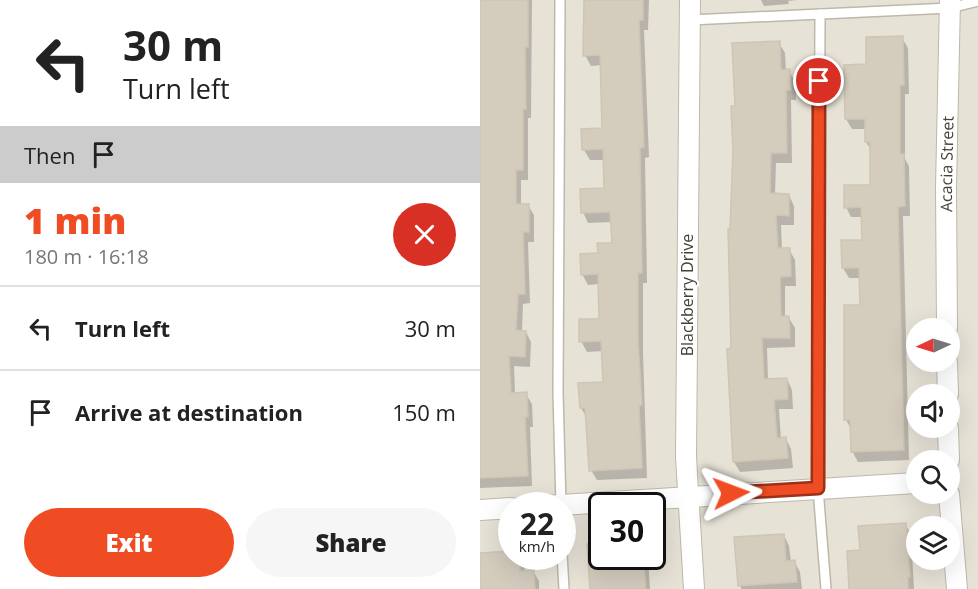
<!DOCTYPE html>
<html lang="en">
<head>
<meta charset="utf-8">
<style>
	:root { --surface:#fff; --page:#f6f6f6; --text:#222; --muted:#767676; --line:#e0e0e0; --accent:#ef4c23 }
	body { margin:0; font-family:"Open Sans",sans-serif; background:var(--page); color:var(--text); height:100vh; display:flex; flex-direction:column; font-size:22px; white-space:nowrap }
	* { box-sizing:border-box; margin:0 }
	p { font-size:20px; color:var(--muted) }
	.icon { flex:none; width:33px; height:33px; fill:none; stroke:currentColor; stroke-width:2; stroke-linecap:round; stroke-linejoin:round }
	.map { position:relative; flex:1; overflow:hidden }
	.sheet { display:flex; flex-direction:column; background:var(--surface); width:480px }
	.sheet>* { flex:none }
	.guide { background:#fff; color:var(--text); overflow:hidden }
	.needle { width:39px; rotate:266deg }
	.buttons { position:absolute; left:426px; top:318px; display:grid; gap:12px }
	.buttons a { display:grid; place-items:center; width:54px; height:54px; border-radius:50%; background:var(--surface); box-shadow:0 6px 24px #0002; font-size:30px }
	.speed { position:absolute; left:18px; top:492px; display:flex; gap:12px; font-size:30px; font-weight:700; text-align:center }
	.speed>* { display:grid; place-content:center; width:78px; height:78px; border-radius:50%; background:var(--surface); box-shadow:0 6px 24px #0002; line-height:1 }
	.speed small { font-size:15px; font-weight:400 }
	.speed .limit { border:3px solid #111; border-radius:9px; background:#fff; color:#111 }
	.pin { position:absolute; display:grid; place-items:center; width:51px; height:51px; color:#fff; margin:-26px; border:3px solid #fff; border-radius:50%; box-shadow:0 2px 6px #0007 }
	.me { position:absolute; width:66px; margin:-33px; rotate:87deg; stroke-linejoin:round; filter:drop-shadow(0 0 4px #0008) }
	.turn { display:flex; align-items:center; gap:21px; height:126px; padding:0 24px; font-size:27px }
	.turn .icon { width:78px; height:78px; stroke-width:2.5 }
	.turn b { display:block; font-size:42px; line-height:51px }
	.then { display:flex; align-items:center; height:57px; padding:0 24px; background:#0003; gap:12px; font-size:22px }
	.round { display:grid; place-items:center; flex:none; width:63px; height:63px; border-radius:32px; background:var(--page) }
	.head { display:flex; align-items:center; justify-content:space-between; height:102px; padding:0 24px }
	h1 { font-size:36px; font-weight:800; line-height:45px; color:var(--accent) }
	.cta { display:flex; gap:12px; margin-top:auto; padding:12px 24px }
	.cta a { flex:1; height:69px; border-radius:36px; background:var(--accent); color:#fff; font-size:24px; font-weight:800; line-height:69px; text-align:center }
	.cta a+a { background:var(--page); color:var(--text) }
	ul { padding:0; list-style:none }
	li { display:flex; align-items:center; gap:18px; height:84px; padding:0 24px; border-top:2px solid var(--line) }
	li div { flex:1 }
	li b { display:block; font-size:22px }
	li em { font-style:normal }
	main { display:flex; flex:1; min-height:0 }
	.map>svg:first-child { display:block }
	.residential { fill:#e7e2d6; fill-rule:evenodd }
	.shadow { fill:#0003 }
	.building { fill:#d4cdbe; stroke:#cfc5b2; stroke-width:1.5 }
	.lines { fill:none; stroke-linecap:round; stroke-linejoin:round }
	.service-casing { stroke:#beb8ab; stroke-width:12 }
	.minor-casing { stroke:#beb8ab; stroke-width:22 }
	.service { stroke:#fff; stroke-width:9 }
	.minor { stroke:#fff; stroke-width:20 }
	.route-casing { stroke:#9b3117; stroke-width:15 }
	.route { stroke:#ef4c23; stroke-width:10 }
	.labels { text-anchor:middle; stroke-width:4.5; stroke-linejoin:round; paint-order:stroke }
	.street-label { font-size:16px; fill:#464137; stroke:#fff }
</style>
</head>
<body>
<main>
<section class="sheet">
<div class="guide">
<div class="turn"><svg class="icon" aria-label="left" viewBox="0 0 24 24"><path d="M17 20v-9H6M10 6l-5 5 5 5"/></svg><div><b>30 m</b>Turn left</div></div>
<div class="then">Then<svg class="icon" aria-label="arrive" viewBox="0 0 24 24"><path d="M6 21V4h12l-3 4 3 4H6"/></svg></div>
</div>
<div class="head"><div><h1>1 min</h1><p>180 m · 16:18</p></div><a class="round" style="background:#d93025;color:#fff"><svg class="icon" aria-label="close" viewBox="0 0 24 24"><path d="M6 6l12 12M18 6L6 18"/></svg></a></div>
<ul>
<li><svg class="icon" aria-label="left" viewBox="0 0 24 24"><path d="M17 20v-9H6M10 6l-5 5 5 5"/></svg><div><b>Turn left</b></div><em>30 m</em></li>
<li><svg class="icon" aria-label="arrive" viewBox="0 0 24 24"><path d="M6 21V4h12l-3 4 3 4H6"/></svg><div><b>Arrive at destination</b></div><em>150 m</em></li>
</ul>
<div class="cta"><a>Exit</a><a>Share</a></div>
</section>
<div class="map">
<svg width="498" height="589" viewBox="0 0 498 589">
	<rect width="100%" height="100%" fill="#f3f0e8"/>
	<path class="residential" d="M0,0H498V589H0ZM436,328H470V362H436ZM436,394H470V428H436ZM436,460H470V494H436ZM32,506H82V556H32ZM122,506H172V556H122ZM436,526H470V560H436Z"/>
	<g class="shadow">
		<path d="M0,0H52L51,118H48V180H41V205H48L54,215V242H48L50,303L43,304L42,332H46L51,342L50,367L34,366L35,394H46L52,404L53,427H50L52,486L0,488Z"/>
		<path d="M105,0H169L168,30H164L169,157L165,158L167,283H163V352L167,478L117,480L111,470L107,418L101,408L124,383L123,351L107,352L101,341L120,320V284L108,285L102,274L119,254L133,244L132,222L108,223L103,212L125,189L124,160H110L104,150L103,130L123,129L122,65L111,66L105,55Z"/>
		<path d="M281,0H317L308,1L309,4L284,6Z"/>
		<path d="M422,38L428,48L429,94H425V159L429,166L430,216H423L429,460L378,462L372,451L371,429L366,420L381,307V278H369L363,268L383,241V217H371L366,207L392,186L391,150L386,142L387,129H372L366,119L388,66Z"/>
		<path d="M299,43L305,53L306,71H309L315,81L316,100H311L312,163H296L295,195H309L314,206V225H301L302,250L309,249L315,260L316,286H305V318H309L315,328V347L287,348L288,380L307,379L312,390L313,409H299L301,439H306L311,449L313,468L260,472L254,462L253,350L257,107Z"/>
		<path d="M425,524L431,534L434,589H375Z"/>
		<path d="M304,535L309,546L311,562L314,561L320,572L322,589H261L256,539Z"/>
		<path d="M0,554L41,556L44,562L45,572L53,571L59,581V589H0Z"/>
		<path d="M122,556H168L170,589H112Z"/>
	</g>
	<g class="building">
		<path d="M0,0H48V47H45L46,109H43V170H36V204H49V232H43L45,294H38L36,330L46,331L45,357L29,356L31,393L47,392L48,417H45L48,476L0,478Z"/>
		<path d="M104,0H163V20H159L164,147L160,148L162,273H158V341L162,405H159L162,468L109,471L105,408H100L98,383L123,382L121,341L99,342V319H119L118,274L101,275L100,254L118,253L117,243H132L130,212L101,213L100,189L124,188L123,149L102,150L101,129L122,128L120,55L103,56Z"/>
		<path d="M423,36L424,85H420V154H424L425,206L418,207L424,450L371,452L370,420H364V305H380L379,268H362L361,240H382L381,207L364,208V185H390V142H385V119H365L364,65L386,64V37Z"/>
		<path d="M300,41L301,70L310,69L311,90H306L307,153H291L290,193L309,194V216L296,215L298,248H310L311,276L300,277L301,316H309L310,338H282L284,379L307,378L308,399L294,400L297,438L306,437L308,458L253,462L247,349L251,348L248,229H250L253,151L251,106H255L252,43Z"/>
		<path d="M426,523L430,577H428V589H369L367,551L380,550L378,526Z"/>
		<path d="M304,534L306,561L315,560L317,582L258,586L254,537Z"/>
		<path d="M122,543V556H163L166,589H110L107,544Z"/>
		<path d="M32,551V556H39L40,571L54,570L55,589H0V553Z"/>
	</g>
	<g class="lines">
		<g class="service-casing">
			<g id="service">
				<path d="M80,0L78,392L81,506"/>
				<path d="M340,14L338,488L346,589"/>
				<path d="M210,20L470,8L498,1"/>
				<path d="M82,553L84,589"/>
			</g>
		</g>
		<g class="minor-casing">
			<g id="minor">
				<path d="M210,0L206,457L214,589"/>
				<path id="s1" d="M467,328L466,188L470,0"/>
				<path d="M467,362L468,394"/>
				<path d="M468,428L469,460"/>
				<path d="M469,494L477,589"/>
				<path d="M64,506L436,483"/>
				<path d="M0,510L32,508"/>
			</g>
		</g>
		<use href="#service" class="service"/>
		<use href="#minor" class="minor"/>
	</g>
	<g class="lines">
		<g class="route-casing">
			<path id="route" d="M251,493L338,488L339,81"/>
		</g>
		<use href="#route" class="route"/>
	</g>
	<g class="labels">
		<g class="street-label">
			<text dy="6" stroke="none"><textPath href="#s1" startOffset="164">Acacia Street</textPath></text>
			<text transform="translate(207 295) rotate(-90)" y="6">Blackberry Drive</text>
		</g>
	</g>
</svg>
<div class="buttons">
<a><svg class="needle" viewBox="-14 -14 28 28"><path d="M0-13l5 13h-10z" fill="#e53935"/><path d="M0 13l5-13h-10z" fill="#767676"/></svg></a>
<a><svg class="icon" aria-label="sound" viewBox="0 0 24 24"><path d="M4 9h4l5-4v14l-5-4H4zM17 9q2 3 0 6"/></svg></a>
<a><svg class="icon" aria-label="search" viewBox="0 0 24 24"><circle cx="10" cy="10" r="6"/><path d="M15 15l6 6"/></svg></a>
<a><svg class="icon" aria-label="layers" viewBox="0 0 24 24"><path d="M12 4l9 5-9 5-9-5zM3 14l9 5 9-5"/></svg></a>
</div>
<div class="speed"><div>22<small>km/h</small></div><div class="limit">30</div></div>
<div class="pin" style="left:339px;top:81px;background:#d93025"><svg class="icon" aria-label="arrive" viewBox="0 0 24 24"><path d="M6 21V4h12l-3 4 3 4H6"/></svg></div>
<svg class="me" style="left:251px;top:493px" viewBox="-20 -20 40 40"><path d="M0-17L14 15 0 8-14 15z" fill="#ef4c23" stroke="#fff" stroke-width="4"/></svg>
</div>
</main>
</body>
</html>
